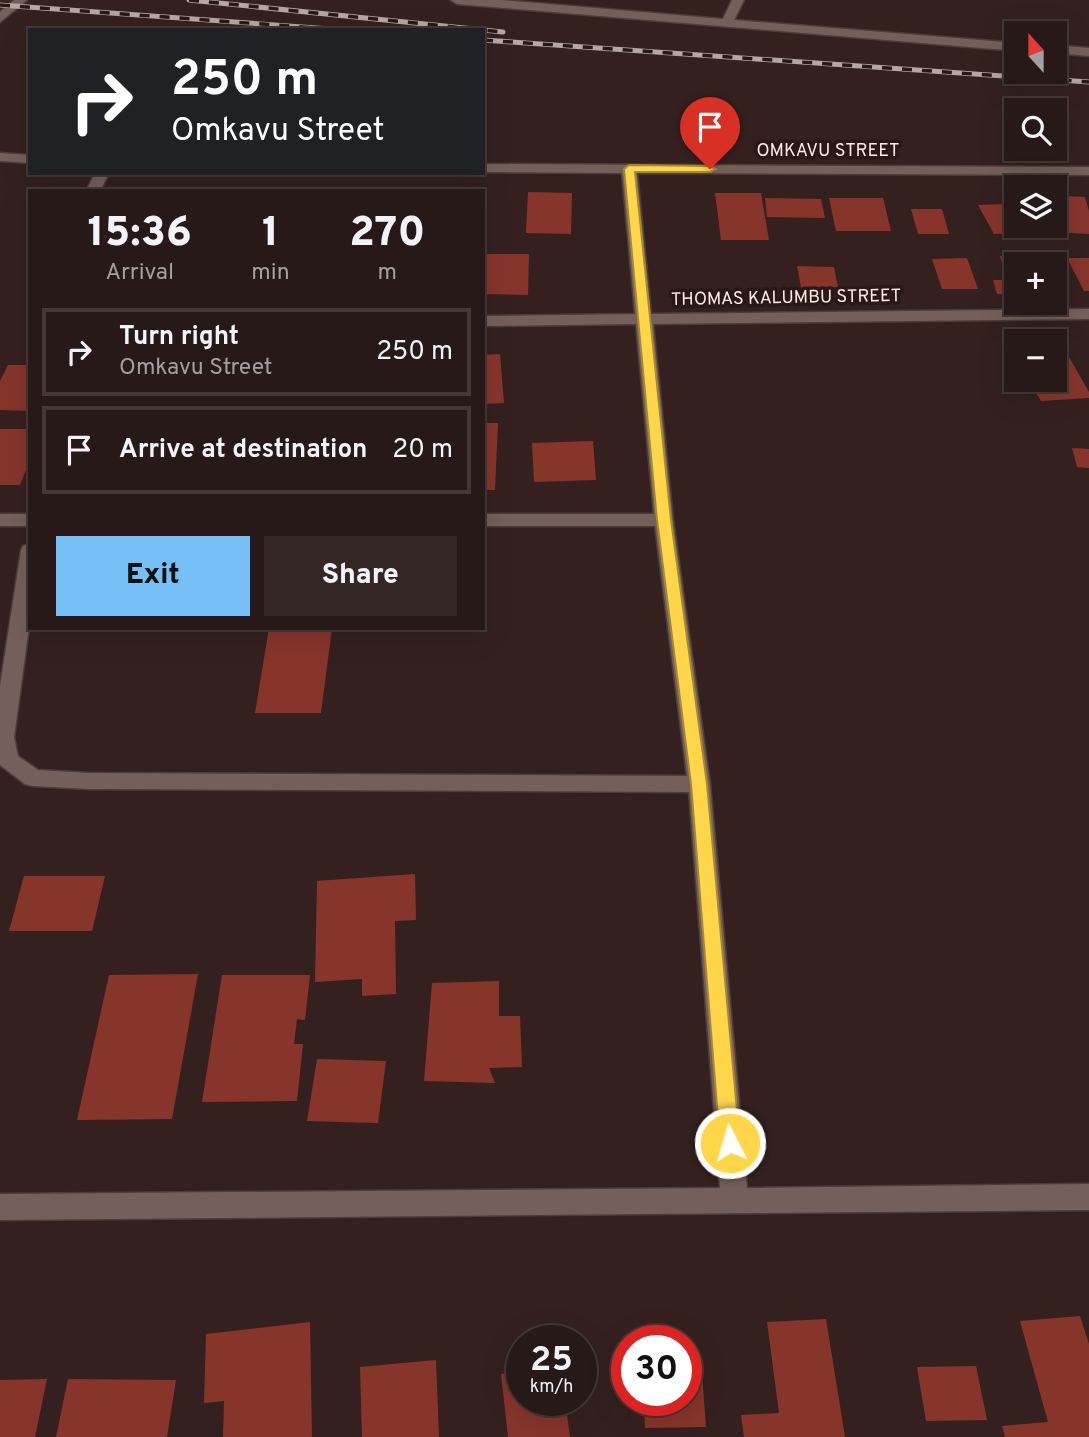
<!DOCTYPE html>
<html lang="en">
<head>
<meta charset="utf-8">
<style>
	:root { --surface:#271917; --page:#332624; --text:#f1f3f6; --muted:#a4a0a1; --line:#433836; --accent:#77bff7 }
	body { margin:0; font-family:Overpass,sans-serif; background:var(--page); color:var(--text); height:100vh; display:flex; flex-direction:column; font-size:26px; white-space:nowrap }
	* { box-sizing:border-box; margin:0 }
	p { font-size:23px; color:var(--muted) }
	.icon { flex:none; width:38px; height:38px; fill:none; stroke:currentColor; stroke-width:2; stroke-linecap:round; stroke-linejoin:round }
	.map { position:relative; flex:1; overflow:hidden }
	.side { position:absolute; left:28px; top:189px; width:457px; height:441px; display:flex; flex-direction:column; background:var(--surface); border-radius:0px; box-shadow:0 7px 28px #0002,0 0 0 2px var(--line) }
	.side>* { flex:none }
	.top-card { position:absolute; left:28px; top:28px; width:457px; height:147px; border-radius:0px; box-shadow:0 7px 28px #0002,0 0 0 2px var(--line); background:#202124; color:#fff; overflow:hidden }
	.needle { width:46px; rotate:339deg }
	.controls { position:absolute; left:1004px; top:21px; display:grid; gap:14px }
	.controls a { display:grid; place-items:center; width:63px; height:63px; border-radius:0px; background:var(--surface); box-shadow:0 7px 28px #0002,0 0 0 2px var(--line); font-size:35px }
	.speed { position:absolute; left:506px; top:1325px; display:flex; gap:14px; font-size:35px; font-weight:700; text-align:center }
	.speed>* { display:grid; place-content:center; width:91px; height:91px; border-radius:50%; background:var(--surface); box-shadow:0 7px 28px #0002,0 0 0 2px var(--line); line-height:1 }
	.speed small { font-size:18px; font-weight:400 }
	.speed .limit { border:10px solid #d22; background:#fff; color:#111 }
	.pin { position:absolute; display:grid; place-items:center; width:60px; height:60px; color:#fff; margin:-72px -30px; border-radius:50% 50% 50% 0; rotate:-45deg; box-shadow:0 0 7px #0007 }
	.pin .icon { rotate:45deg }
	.me { position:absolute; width:77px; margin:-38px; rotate:355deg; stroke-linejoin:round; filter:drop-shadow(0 0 5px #0008) }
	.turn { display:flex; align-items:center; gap:24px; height:147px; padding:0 28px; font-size:32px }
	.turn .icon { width:91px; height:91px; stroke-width:2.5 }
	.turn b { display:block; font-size:49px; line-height:60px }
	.eta { display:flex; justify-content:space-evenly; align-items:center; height:119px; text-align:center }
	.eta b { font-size:42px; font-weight:800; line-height:49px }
	.primary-button { display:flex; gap:14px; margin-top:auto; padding:14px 28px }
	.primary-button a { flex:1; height:80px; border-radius:0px; background:var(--accent); color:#111; font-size:28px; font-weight:800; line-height:80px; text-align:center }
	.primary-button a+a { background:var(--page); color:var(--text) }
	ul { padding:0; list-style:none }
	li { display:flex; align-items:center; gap:21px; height:88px; margin:0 14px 10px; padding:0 14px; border:4px solid var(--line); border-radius:0px }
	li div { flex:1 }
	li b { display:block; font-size:26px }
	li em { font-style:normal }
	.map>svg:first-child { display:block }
	.building { fill:#87352b }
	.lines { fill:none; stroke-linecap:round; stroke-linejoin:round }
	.minor-casing { stroke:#4c3c3a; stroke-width:3 }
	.minor { fill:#755f5b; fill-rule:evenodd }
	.rail-casing { stroke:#b6a7a5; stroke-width:5 }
	.rail { stroke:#2a1815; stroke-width:3.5; stroke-dasharray:10; stroke-linecap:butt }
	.route { fill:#ffd54a; stroke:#a68a30; stroke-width:2 }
	.labels { text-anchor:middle; stroke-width:7; stroke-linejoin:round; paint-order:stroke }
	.far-street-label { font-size:18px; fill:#f9ece9; stroke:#2a1815 }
</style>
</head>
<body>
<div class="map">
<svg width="1089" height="1437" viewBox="0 0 1089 1437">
	<rect width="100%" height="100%" fill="#34211f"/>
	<g class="building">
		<path d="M528,192L572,193L571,234L526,233Z"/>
		<path d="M715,193H761L769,240H721Z"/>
		<path d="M1065,196L1085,197L1089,211V234L1055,232V204L1067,205Z"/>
		<path d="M765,198L821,199L825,218L767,217Z"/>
		<path d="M829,198H883L891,231H836Z"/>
		<path d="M1015,198L1017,226H1031L1035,232L994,234L978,205L1008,204L1005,199Z"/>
		<path d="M911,209H942L949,234H918Z"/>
		<path d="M483,254H529L528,295L483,294Z"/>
		<path d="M1000,256L1038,257L1041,264H1017V294H997L993,280H1007Z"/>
		<path d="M967,258L978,289H942L932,259Z"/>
		<path d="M1067,258H1089V291H1084Z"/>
		<path d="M797,266L834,267L838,287H801Z"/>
		<path d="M500,354L504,403L483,404V355Z"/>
		<path d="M1069,357L1089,392V398L1041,401L1029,380H1055V358Z"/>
		<path d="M8,365H30V411L0,410V381Z"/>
		<path d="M483,423H498L495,490H483Z"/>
		<path d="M0,429H30V460L20,485H0Z"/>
		<path d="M593,441L596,480L534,482L532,443Z"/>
		<path d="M1072,448L1089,449V468L1077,467Z"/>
		<path d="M269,628H332L321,713H255Z"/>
		<path d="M415,874L416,920L395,921L396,994L362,996V979L315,982L317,881Z"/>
		<path d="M24,876H105L92,931H9Z"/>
		<path d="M198,974L172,1119L77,1120L109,975Z"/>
		<path d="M222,975H310L305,1020L297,1019L294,1044H303L297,1101L202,1102Z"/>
		<path d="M499,981V1016H520L522,1067L489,1068L495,1083L424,1081L432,983Z"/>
		<path d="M317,1059L386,1061L378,1123L307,1121Z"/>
		<path d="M1080,1316L1089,1344V1437H1005L1002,1426L1048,1422L1020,1321Z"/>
		<path d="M826,1319L845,1437H744L741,1415L779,1413L767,1322Z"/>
		<path d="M310,1322L312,1437H223L224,1401L204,1403L206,1334Z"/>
		<path d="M436,1360L439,1437H362L360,1367Z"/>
		<path d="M976,1366L987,1420L926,1421L917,1367Z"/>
		<path d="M522,1371V1400H565L570,1437H508L501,1374Z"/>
		<path d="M686,1373H702L706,1427L645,1428L644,1400H686Z"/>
		<path d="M47,1379L35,1437H0V1380Z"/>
		<path d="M68,1379L176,1380L167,1437H56Z"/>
	</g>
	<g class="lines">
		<g class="minor-casing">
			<g id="minor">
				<path d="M14,0H27L0,22V12Z"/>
				<path d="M451,0H501L723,19L732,0H744L734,20L1017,43V51L457,4Z"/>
				<path d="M1055,45L1089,48V56L1055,53Z"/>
				<path d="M0,153L30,155V163L0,161Z"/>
				<path d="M483,164L1089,167V175L637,173L651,314L1089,309V319L653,324L673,520L710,784L747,1188L1089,1184V1210L0,1220V1194L720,1188L689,792L89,789L33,786L25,784L0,765V686L21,550L23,546L30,544V620L14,737L18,756L38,770L89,773L687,776L655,526H483V514H654L636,324L483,326V316L635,314L622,173L483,172Z"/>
				<path d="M95,173H109L100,191H86Z"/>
				<rect x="0" y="514" width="30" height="12"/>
			</g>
		</g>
		<use href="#minor" class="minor"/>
		<g class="rail-casing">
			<g id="rail">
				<path d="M189,0L503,32"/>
				<path d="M0,5L344,30"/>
				<path d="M483,40L1089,82"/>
			</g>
		</g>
		<use href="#rail" class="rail"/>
	</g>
	<path class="route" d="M629,165L710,166L716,169L710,172H635L671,520L707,784L740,1143L737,1150L730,1152L723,1150L720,1143L691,784L657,520L624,169Z"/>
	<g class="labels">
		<g class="far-street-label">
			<text x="828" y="156">OMKAVU STREET</text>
			<text transform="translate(786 297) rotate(-1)" y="6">THOMAS KALUMBU STREET</text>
		</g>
	</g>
</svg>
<div class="controls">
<a><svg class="needle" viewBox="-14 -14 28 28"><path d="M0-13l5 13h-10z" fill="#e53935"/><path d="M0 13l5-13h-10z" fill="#a4a0a1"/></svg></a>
<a><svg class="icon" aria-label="search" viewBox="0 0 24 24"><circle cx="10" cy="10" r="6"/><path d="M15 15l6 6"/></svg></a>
<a><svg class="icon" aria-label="layers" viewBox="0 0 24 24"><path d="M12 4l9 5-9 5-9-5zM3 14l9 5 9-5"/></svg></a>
<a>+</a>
<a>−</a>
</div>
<div class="speed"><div>25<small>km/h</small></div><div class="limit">30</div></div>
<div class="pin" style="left:710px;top:169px;background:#d93025"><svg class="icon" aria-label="arrive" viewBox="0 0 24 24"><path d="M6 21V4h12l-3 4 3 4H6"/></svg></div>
<svg class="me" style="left:730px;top:1143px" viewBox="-20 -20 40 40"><circle r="17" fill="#ffd54a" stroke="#fff" stroke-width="3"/><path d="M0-11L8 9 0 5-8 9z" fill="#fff"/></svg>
<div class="top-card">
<div class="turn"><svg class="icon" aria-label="right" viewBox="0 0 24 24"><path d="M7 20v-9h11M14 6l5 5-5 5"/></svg><div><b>250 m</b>Omkavu Street</div></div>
</div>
<section class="side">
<div class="eta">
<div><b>15:36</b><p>Arrival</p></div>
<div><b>1</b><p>min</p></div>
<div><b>270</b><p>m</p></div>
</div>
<ul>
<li><svg class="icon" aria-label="right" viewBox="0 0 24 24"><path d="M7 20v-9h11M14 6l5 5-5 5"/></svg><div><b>Turn right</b><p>Omkavu Street</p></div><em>250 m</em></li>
<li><svg class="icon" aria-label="arrive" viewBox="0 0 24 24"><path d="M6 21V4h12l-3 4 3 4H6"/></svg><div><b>Arrive at destination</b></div><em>20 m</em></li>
</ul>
<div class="primary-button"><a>Exit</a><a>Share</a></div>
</section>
</div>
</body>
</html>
